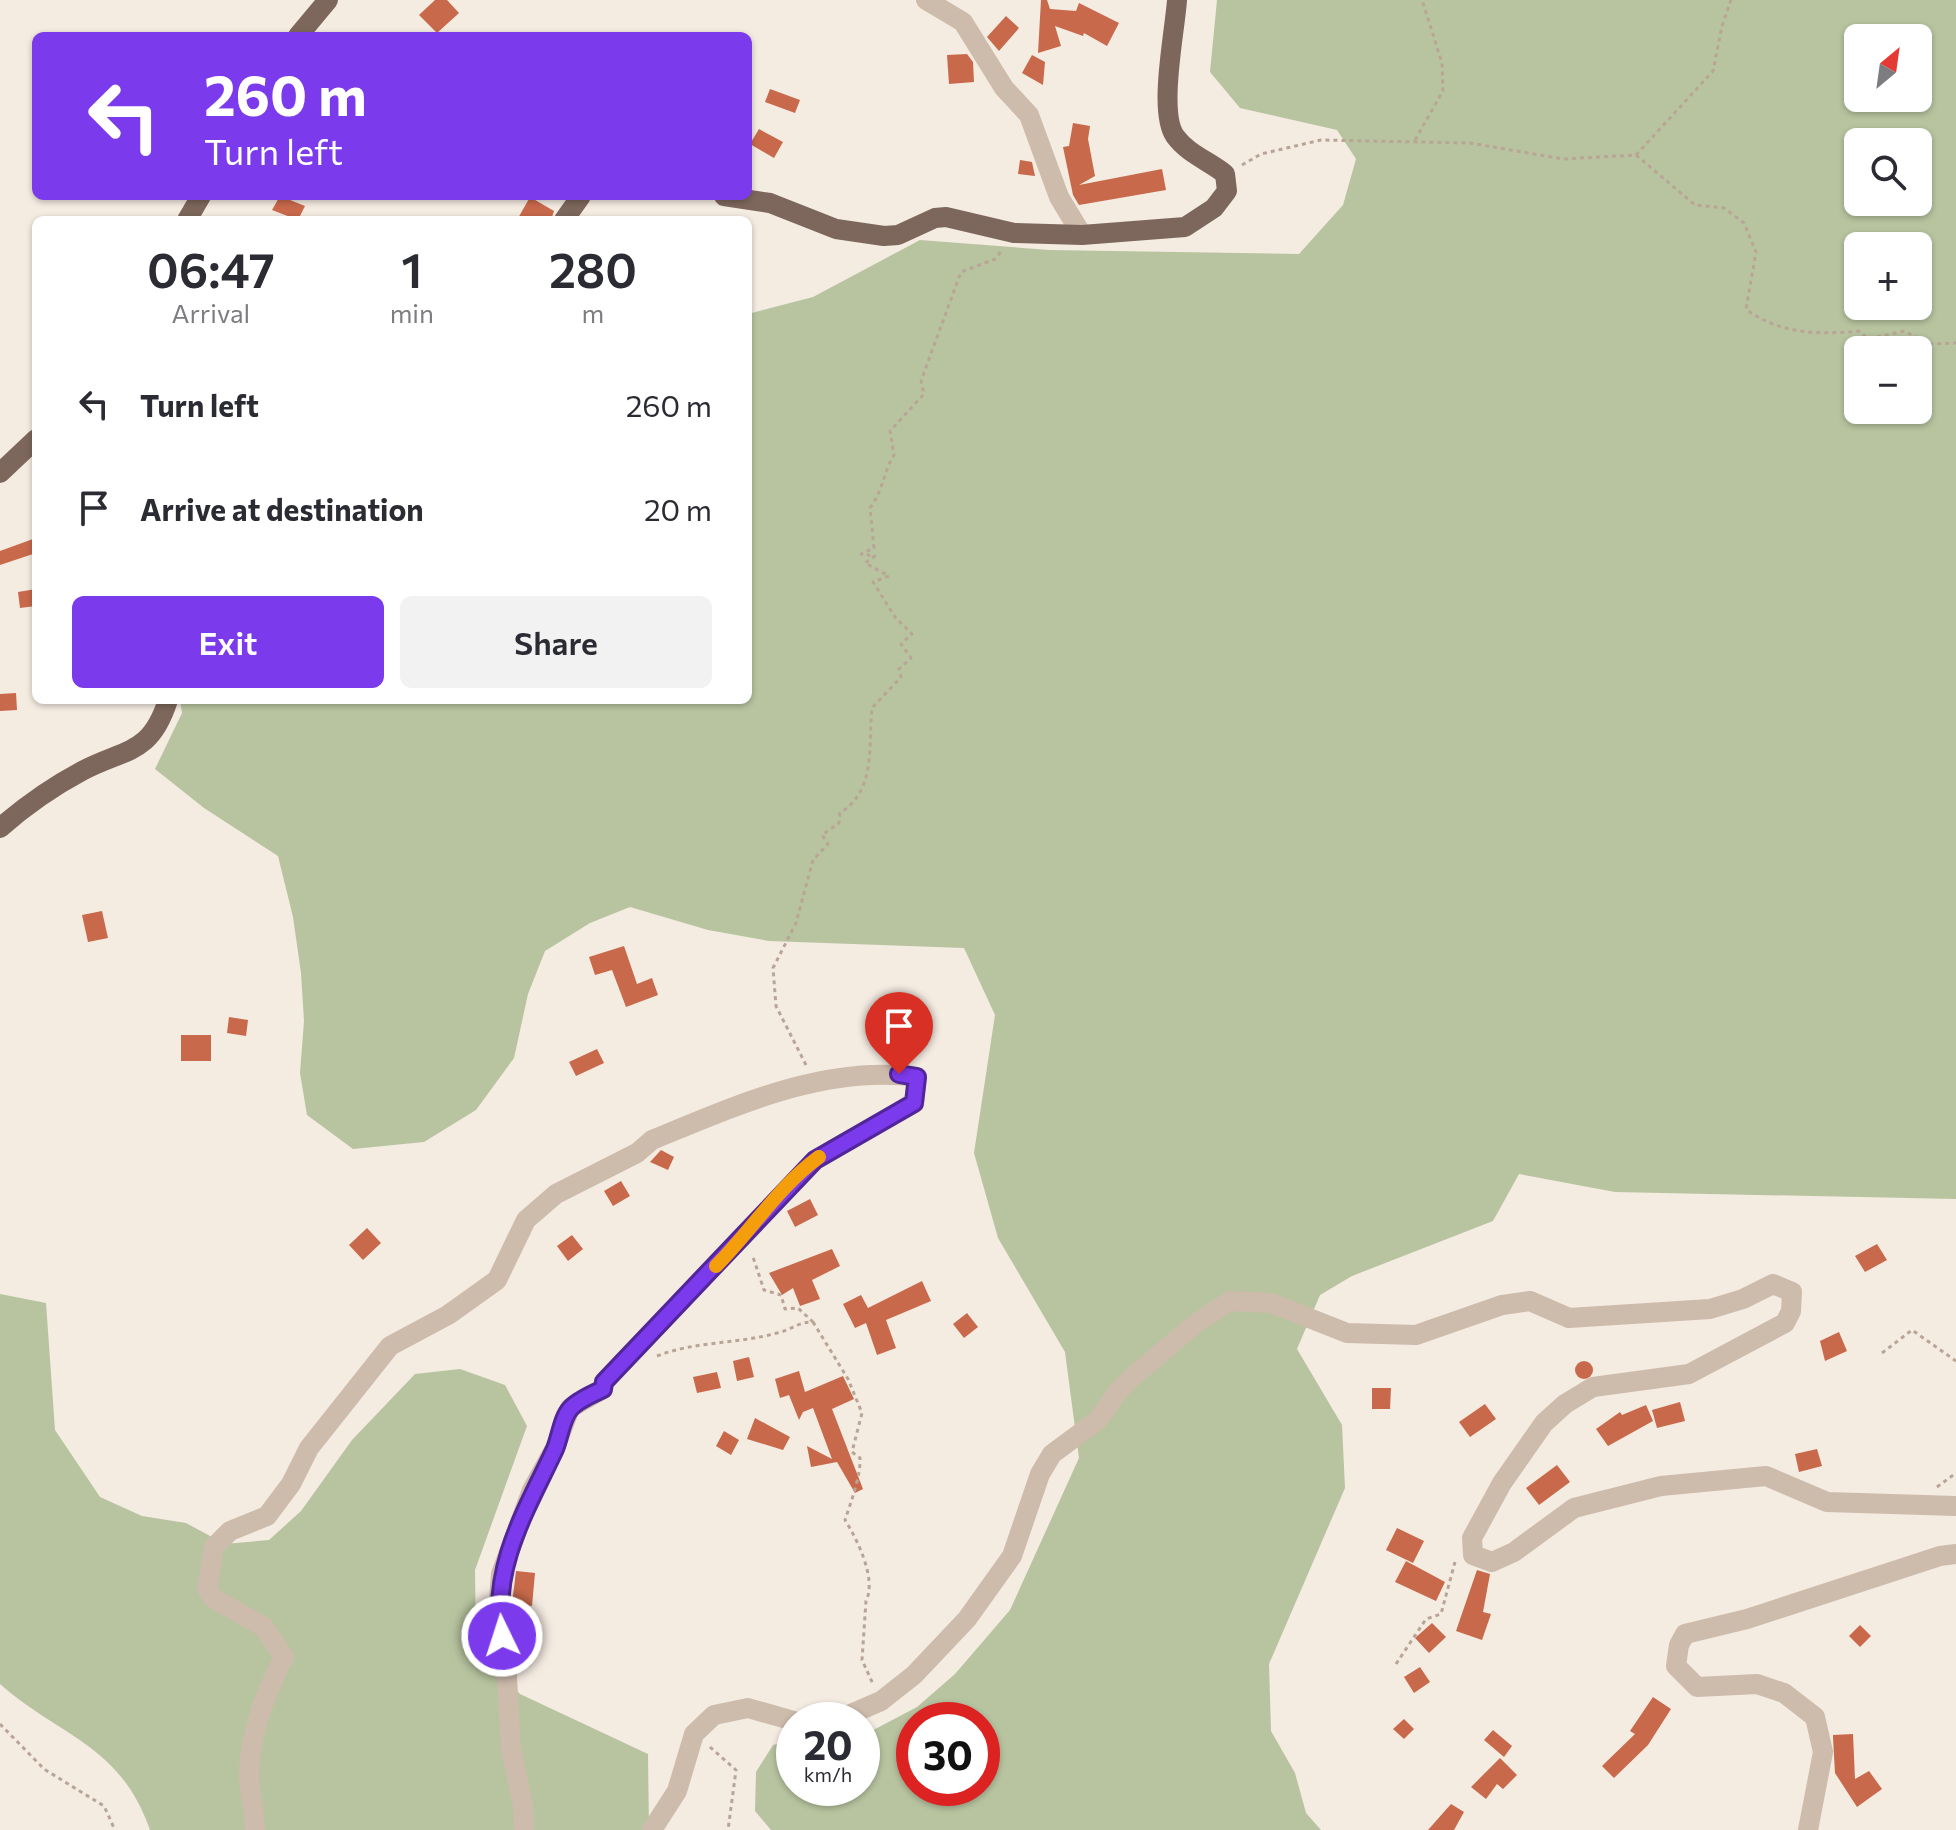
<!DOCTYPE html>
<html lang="en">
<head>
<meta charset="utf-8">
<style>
	:root { --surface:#fff; --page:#f2f2f3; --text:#2b2b33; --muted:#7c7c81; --accent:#7c3aed }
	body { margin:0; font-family:Commissioner,sans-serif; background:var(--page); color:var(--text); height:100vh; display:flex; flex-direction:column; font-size:30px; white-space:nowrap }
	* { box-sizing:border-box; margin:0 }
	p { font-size:26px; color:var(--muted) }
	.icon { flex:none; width:44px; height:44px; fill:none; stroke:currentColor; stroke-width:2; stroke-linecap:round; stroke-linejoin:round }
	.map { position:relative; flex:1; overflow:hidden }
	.side { position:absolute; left:32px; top:216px; width:720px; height:488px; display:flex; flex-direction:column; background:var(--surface); border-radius:12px; box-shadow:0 2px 6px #0004 }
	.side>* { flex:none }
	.top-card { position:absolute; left:32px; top:32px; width:720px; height:168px; border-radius:12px; box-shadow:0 2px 6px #0004; background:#7c3aed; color:#fff; overflow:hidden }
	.needle { width:52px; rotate:29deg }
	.tools { position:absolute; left:1844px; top:24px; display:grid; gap:16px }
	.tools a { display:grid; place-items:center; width:88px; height:88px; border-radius:12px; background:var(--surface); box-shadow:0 2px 6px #0004; font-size:40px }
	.speed { position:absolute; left:776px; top:1702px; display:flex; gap:16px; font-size:40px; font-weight:700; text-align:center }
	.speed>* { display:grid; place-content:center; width:104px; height:104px; border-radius:50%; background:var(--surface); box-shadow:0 2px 6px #0004; line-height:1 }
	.speed small { font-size:20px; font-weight:400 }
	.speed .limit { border:12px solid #d22; background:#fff; color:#111 }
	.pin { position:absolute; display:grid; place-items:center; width:68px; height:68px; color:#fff; margin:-82px -34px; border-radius:50% 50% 50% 0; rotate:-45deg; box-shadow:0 0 8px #0007 }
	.pin .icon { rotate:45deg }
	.me { position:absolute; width:88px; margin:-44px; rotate:356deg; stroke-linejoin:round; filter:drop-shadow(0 0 6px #0008) }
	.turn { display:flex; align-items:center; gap:28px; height:168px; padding:0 40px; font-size:36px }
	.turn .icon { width:104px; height:104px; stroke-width:2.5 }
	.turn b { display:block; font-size:56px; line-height:68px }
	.eta { display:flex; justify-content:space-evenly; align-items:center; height:136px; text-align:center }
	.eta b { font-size:48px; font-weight:600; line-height:56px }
	.button { display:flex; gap:16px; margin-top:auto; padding:16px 40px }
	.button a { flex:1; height:92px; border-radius:12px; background:var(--accent); color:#fff; font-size:32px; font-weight:600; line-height:92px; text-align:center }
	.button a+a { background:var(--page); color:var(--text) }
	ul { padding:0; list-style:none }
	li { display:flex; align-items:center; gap:24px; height:104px; padding:0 40px }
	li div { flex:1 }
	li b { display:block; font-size:30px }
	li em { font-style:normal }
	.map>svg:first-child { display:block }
	.green { fill:#b8c4a0; fill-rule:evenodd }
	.building { fill:#c8694b }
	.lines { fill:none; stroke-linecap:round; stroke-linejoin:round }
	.path { stroke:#b9a596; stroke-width:3; stroke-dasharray:4 4; stroke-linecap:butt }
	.minor { stroke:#cdbbac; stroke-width:20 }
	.major { stroke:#7d675c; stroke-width:20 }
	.route-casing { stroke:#51269a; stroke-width:20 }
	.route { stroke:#7c3aed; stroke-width:14 }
	.slow { stroke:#f59e0b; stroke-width:14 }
</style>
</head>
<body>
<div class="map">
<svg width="1956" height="1830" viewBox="0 0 1956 1830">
	<rect width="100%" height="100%" fill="#f4ebe1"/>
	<g class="green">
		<path d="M1217,0H1956V1199L1615,1192L1519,1174L1493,1221L1352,1276L1320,1295L1297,1349L1342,1425L1345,1488L1269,1664L1271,1731L1295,1773L1306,1813L1321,1830H771L755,1811L756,1772L773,1745L794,1739V1788H862V1736L917,1707L955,1674L1010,1610L1079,1458L1065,1352L998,1238L974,1153L995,1015L964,948L769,941L708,930L630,907L590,923L545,951L528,994L514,1058L476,1110L424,1142L353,1149L307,1115L300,1073L304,1021L301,973L293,917L278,856L204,808L155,769L182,713L180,700H748V314L813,297L920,240L1049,250L1299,254L1343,205L1356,159L1337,130L1240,108L1210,72ZM1858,38H1918V98H1858ZM1858,142H1918V202H1858ZM1858,246H1918V306H1858ZM1858,350H1918V410H1858ZM914,1720H982V1788H914Z"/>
		<path d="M0,1294L46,1303L55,1430L100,1497L142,1516L186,1523L225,1544L269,1540L301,1511L352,1440L415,1374L460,1369L505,1385L527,1426L475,1570L476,1647L520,1694L648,1754L649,1830H150C120,1744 60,1737 0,1684Z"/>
	</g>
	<g class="building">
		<path d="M435,0H447L459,13L437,33L419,15Z"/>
		<path d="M1041,0H1047L1050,9L1076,11L1079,3L1119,23L1107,46L1084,33L1083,36L1055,26L1061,46L1038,53Z"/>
		<path d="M1006,16L1019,28L999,51L987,37Z"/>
		<path d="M967,54L973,62L974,82L949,84L947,55Z"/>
		<path d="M1032,55L1045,62L1043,85L1022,73Z"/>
		<path d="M770,89L800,100L795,113L765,102Z"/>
		<path d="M1073,123L1090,126L1088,139L1095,176L1079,185L1162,169L1166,190L1079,205L1073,195L1063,147L1069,146Z"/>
		<path d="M759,129L783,142L774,158L750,144Z"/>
		<path d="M1020,160L1032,162L1035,176L1018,174Z"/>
		<path d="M280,196L305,206L298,220L272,210Z"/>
		<path d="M530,197L554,211L551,220H517Z"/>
		<path d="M33,539L36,553L0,565V551Z"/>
		<path d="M36,589V606L20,608L18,592Z"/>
		<path d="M16,693L17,710L0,711V694Z"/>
		<path d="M102,911L108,938L88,942L82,915Z"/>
		<path d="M624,946L637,984L652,978L658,995L626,1007L612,970L595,975L589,957Z"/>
		<path d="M229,1017L248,1020L246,1036L227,1033Z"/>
		<rect x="181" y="1035" width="30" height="26"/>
		<path d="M597,1049L604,1063L576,1076L569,1062Z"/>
		<path d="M661,1150L674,1157L668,1170L650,1162Z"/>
		<path d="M621,1181L630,1196L613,1206L604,1191Z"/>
		<path d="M810,1199L818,1215L795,1227L787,1211Z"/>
		<path d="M367,1228L381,1243L363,1260L349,1245Z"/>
		<path d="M572,1235L583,1249L568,1261L557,1246Z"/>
		<path d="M1877,1244L1887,1260L1865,1272L1855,1256Z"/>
		<path d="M832,1249L840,1266L812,1280L820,1299L800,1306L793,1288L782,1295L769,1273Z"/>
		<path d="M922,1281L931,1301L886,1320L896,1348L877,1355L866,1323L855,1328L843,1304L861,1295L868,1308Z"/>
		<path d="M967,1313L978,1327L964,1338L953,1324Z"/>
		<path d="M1839,1332L1847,1351L1825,1361L1820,1341Z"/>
		<path d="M749,1357L754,1377L737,1381L733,1361Z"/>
		<circle cx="1584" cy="1370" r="9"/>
		<path d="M799,1371L805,1392L843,1376L854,1399L832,1409L863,1489L855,1493L837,1462L811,1467L807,1446L832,1459L813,1408L803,1412L799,1420L789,1395L780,1398L775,1379Z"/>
		<path d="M717,1372L721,1388L697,1393L693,1377Z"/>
		<path d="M1372,1388H1391L1390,1409H1372Z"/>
		<path d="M1680,1402L1685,1421L1657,1428L1652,1410Z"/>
		<path d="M1485,1404L1496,1419L1470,1437L1459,1422Z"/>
		<path d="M1646,1405L1653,1421L1608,1446L1596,1429L1620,1412L1622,1415Z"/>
		<path d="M755,1418L790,1437L783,1450L747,1439Z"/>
		<path d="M724,1431L739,1440L731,1455L716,1446Z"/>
		<path d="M1817,1449L1822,1466L1799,1472L1795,1454Z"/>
		<path d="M1557,1465L1570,1482L1539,1505L1526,1488Z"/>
		<path d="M1397,1528L1424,1541L1413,1563L1386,1550Z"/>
		<path d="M1406,1561L1445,1582L1436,1601L1395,1582Z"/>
		<path d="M1477,1570L1490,1574L1483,1612L1491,1614L1482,1640L1456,1631Z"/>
		<path d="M516,1571L535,1573L532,1606L512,1604Z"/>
		<path d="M1432,1623L1446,1637L1429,1653L1415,1638Z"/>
		<path d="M1860,1625L1871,1636L1860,1647L1849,1636Z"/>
		<path d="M1420,1667L1430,1682L1414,1693L1404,1677Z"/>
		<path d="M1653,1697L1671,1709L1648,1745L1614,1778L1602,1766L1635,1734L1630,1731Z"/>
		<path d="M1404,1719L1414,1729L1404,1739L1393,1729Z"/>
		<path d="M1493,1730L1512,1746L1504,1757L1484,1740Z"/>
		<path d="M1853,1734L1855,1779L1869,1771L1882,1789L1857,1807L1835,1773L1833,1738V1735Z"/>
		<path d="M1500,1758L1517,1775L1503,1789L1497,1784L1486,1799L1471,1787Z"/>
		<path d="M1451,1804L1464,1812L1454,1830H1428Z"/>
	</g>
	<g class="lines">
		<g class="path">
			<path d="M1415,140L1443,91L1442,63L1422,0"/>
			<path d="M1636,155L1695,205L1724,208L1744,223L1756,252L1746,309C1779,334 1819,335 1859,331L1868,339L1904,331L1930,344L1956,343"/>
			<path d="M1242,165L1261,154L1321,140L1470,143L1563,159L1636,155L1713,71L1722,26L1731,0"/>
			<path d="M806,1065L776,1006L773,968L796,923L813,860L828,844L822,835L839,823L840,813C877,790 868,744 872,708L901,677L899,669L911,658L901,644L912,634L895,617L873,582L889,576L865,563L875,556L861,554L874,548L870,508C883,491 883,473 894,455L890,431L924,394L921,381L961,272L995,259L1003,249"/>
			<path d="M813,1322L848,1379L862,1413L852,1452L860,1458C861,1475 851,1502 845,1520C857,1539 877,1579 866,1601L862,1660L873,1684"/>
			<path d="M1882,1353L1912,1330L1956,1361"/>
			<path d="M657,1356C695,1341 738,1344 777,1333C791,1330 798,1322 813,1322L798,1308L785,1309L781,1295L764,1290L752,1254"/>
			<path d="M1937,1487L1956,1473"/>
			<path d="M1396,1664L1426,1619L1441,1614L1455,1562"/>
			<path d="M0,1724L44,1769L104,1806L115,1830"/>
			<path d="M710,1747L736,1770L728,1830"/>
		</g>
		<g class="minor">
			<path d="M926,0L963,22L1004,88L1029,115L1059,197L1082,235"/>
			<path d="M837,1720L881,1701L914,1675L967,1619L1012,1556L1040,1474L1052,1454L1098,1420L1119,1390L1135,1375L1195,1324L1230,1301L1271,1303L1347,1333L1416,1335L1502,1305L1530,1301L1569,1318L1710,1309L1743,1299L1773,1284L1792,1292L1791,1311L1785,1323L1689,1374L1593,1387L1565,1404L1544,1423L1502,1483L1472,1538L1473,1555L1492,1562L1514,1552L1574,1508L1661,1486L1766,1476L1827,1502L1956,1506"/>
			<path d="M255,1830C255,1811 249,1792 249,1773C250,1734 266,1691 284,1657L264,1627L213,1598L207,1589L214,1547L230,1531L267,1516L291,1484L309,1448L390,1346L448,1315L497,1280L526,1220L556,1194L637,1153L652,1140C735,1106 826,1064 917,1077L914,1103L815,1160L604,1382L603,1389L570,1408L555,1448L532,1490L501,1574L498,1612L506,1659L511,1749L523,1806L524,1830"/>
			<path d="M652,1830L677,1791L694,1734L714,1715L748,1708L794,1721"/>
			<path d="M1808,1830L1823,1752L1815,1717L1784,1693L1757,1684L1697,1687L1676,1666L1679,1645L1685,1634L1747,1619L1940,1556L1956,1554"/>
		</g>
		<g class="major">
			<path d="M298,36L328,0"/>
			<path d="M724,196L770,203L836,229L884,236L898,235L935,218L946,217L1014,233L1082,235L1185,227L1214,208L1227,191L1225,174C1209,161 1188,154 1175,136C1158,112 1175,31 1177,0"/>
			<path d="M187,220L201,196"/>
			<path d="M564,220L581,196"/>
			<path d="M0,473L36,439"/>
			<path d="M0,828C25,806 52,787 82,771C125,748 150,756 168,700"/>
		</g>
	</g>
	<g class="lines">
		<g class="route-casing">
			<path id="route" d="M502,1636C491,1566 527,1509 555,1449C560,1437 562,1417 571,1408C578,1400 593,1394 603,1389L604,1382L815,1160L914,1103L917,1077L899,1074"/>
		</g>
		<use href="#route" class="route"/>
		<path class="slow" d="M716,1266C751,1231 779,1186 819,1157"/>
	</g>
</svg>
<div class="tools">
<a><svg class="needle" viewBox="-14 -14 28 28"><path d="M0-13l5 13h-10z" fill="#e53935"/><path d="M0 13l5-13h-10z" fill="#7c7c81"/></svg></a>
<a><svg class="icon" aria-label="search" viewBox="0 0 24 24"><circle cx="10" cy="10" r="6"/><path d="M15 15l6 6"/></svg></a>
<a>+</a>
<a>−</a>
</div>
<div class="speed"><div>20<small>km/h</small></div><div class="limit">30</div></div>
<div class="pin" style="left:899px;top:1074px;background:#d93025"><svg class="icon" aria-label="arrive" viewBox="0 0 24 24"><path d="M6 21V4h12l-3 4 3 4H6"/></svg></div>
<svg class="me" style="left:502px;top:1636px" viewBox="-20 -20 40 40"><circle r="17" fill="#7c3aed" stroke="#fff" stroke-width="3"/><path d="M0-11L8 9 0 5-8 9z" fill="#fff"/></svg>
<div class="top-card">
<div class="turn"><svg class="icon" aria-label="left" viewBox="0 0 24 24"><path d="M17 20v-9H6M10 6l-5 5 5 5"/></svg><div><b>260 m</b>Turn left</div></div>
</div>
<section class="side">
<div class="eta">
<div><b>06:47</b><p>Arrival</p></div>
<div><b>1</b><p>min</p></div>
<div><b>280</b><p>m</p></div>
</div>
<ul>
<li><svg class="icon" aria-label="left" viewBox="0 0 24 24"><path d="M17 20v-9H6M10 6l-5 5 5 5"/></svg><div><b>Turn left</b></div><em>260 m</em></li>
<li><svg class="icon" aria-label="arrive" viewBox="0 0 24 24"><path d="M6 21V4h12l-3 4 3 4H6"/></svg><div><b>Arrive at destination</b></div><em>20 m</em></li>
</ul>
<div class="button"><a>Exit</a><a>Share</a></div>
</section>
</div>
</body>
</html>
